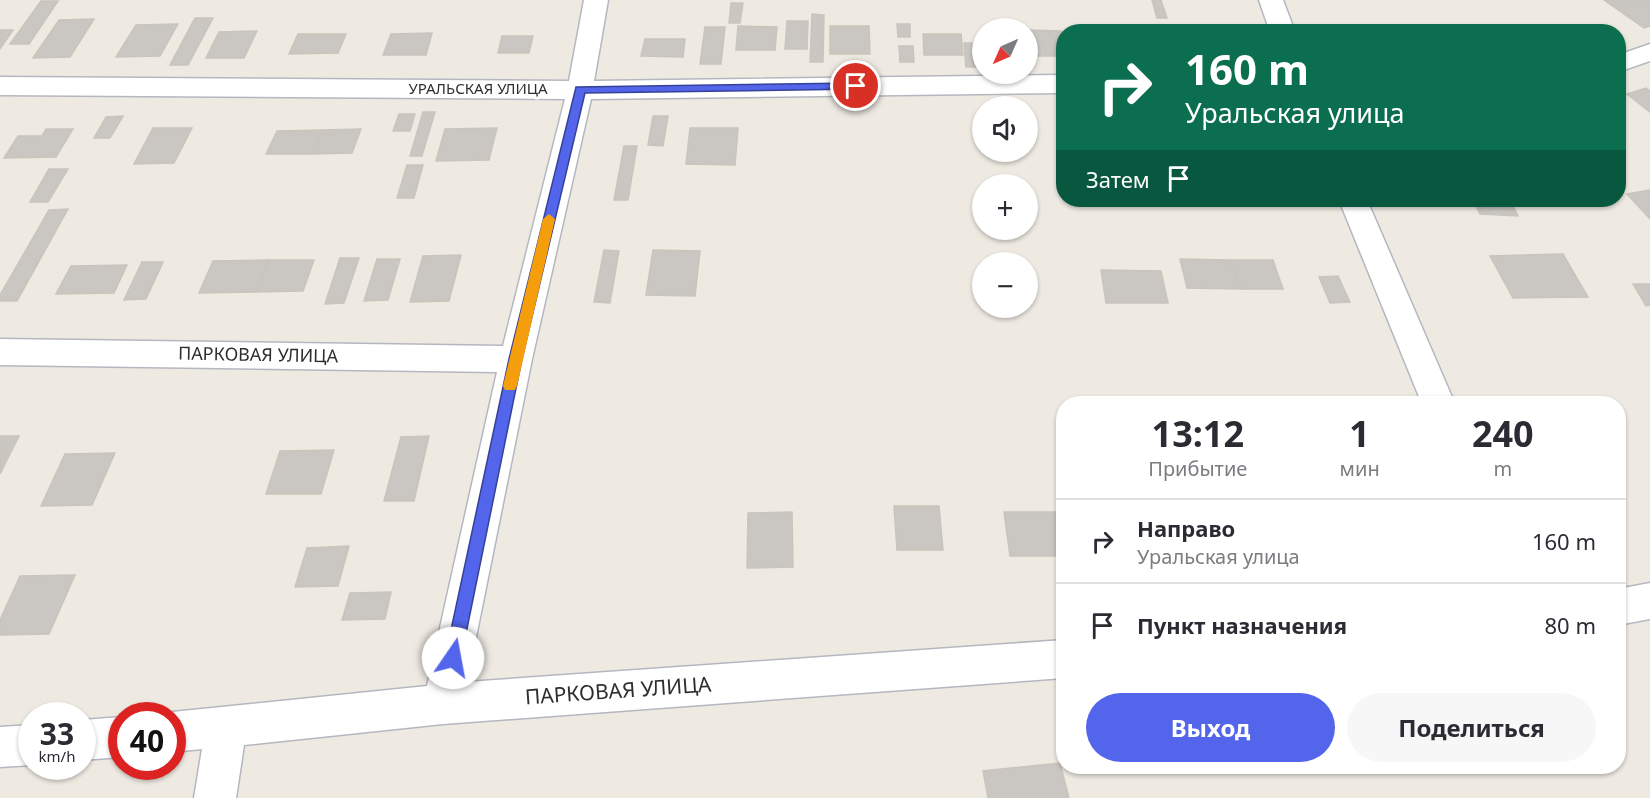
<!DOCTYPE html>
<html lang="ru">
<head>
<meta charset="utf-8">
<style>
	:root { --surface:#fff; --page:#f7f7f7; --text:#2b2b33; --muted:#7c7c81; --line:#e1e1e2; --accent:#5365ea }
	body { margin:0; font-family:"Noto Sans",sans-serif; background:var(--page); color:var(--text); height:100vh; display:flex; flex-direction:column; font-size:22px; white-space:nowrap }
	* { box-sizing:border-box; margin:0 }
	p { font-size:20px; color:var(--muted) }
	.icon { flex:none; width:33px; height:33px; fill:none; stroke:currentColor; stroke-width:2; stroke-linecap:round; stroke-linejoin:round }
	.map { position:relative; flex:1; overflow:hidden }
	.drawer { position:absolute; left:1056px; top:396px; width:570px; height:378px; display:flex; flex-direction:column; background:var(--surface); border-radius:24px; box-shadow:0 2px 4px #0004 }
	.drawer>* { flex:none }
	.top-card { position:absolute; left:1056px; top:24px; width:570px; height:183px; border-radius:24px; box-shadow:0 2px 4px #0004; background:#0b6e4f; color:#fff; overflow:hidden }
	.needle { width:39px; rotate:225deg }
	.fabs { position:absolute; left:972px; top:18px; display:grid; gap:12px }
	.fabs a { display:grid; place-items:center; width:66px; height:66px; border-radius:50%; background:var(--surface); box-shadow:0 2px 4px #0004; font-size:30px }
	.speed { position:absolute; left:18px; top:702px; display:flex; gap:12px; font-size:30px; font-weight:700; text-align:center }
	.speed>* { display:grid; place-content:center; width:78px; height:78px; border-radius:50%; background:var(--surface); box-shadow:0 2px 4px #0004; line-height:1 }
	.speed small { font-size:15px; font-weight:400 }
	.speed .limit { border:9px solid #d22; background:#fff; color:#111 }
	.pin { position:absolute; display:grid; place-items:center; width:51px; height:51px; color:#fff; margin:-26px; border:3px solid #fff; border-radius:50%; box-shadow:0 2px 6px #0007 }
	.me { position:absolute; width:66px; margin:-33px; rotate:12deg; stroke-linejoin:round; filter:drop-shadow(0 0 4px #0008) }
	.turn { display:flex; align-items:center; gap:21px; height:126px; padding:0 30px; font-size:27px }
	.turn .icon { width:78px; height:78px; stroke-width:2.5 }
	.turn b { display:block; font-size:42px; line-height:51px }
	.then { display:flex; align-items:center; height:57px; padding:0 30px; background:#0003; gap:12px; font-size:22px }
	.eta { display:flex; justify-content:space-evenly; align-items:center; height:102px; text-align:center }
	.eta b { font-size:36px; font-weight:700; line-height:42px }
	.cta { display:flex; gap:12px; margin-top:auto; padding:12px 30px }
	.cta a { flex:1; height:69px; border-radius:36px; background:var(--accent); color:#fff; font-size:24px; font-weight:700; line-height:69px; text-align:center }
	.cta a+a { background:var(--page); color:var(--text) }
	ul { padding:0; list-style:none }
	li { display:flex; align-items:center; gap:18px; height:84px; padding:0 30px; border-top:2px solid var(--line) }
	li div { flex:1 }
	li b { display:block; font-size:22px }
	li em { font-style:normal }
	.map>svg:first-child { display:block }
	.building { fill:#cac6c1; stroke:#c9c5bc; stroke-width:1.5 }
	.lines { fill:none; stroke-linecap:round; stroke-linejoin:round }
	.minor-casing { stroke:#b5b7c0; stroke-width:3 }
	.minor { fill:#fff; fill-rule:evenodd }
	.route { fill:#5365ea; stroke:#364298; stroke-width:1.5 }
	.slow { fill:#f59e0b }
	.labels { text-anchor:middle; stroke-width:6; stroke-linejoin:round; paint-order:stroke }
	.far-street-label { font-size:15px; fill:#2e2e2e; stroke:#fff }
	.street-label { font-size:18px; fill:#2e2e2e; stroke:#fff }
	.near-street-label { font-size:21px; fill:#2e2e2e; stroke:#fff }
</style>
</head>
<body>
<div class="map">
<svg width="1650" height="798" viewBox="0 0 1650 798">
	<rect width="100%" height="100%" fill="#eeeae2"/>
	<g class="building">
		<path d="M1152,0H1161L1167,18H1157Z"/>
		<path d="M1604,0H1649L1650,26L1644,28Z"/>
		<path d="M41,1H58L29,44H10Z"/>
		<path d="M731,3H743L740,23H729Z"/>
		<path d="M812,14L824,15L823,62H810Z"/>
		<path d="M195,18H213L188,65H170Z"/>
		<path d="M94,19L70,57L33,58L59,20Z"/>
		<path d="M787,21H808L807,49H785Z"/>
		<path d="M178,24L160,56L116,57L136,25Z"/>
		<path d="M897,24H910V37H898Z"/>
		<path d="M1527,25L1532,32H1500L1496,27Z"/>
		<path d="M738,26L777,27L775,50H736Z"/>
		<path d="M830,26H869L870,54H830Z"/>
		<path d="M705,27H725L721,64H700Z"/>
		<path d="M1116,27H1143L1144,32H1117Z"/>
		<path d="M1407,28H1431L1433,32H1409Z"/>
		<path d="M0,30H13L0,49Z"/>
		<path d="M1028,30L1061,31L1064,56H1032Z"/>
		<path d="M257,31L244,58H206L219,32Z"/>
		<path d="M432,33L426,55H383L391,34Z"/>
		<path d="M298,34H346L338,53L289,54Z"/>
		<path d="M923,34H961L963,55H924Z"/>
		<path d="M502,36H533L529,53H498Z"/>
		<path d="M645,39H685L683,57L641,56Z"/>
		<path d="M964,43H982V67H966Z"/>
		<path d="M899,46H913L914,62H900Z"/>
		<path d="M1646,88L1650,91V112L1627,94Z"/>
		<path d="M423,112H435L422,156H410Z"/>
		<path d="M399,114H415L410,131H393Z"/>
		<path d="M123,116L110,138H94L106,117Z"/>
		<path d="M653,116H668L663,146L648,145Z"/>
		<path d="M153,128H192L174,163L134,164Z"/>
		<path d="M497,128L489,160L436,161L445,129Z"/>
		<path d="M690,128H738L735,165L686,164Z"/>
		<path d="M46,129H73L56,157L4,158L18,136H42Z"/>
		<path d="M361,129L352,153L312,154L322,130Z"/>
		<path d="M322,130L312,154H266L277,131Z"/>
		<path d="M624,146H637L628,200H614Z"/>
		<path d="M407,165H423L414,198H397Z"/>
		<path d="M49,169H68L48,202H30Z"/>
		<path d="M1650,190V219L1627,194Z"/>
		<path d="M1474,202L1512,204L1518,216L1480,214Z"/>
		<path d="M68,209L17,301H0V295L49,210Z"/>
		<path d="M604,250L619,251L610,303L594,302Z"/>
		<path d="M653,250L700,251L695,296L646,295Z"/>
		<path d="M1563,254L1588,297L1513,298L1490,256Z"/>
		<path d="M461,255L449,301L410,302L423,256Z"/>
		<path d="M340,258H359L344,303L325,304Z"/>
		<path d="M377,259H400L388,300L364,301Z"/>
		<path d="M1180,259L1228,260L1242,289L1187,288Z"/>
		<path d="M269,260L256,292L199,293L213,261Z"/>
		<path d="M269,260H314L303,291L256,292Z"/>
		<path d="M1228,260H1273L1283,289H1242Z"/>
		<path d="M142,262H163L146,299L124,300Z"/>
		<path d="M127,265L114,293L56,294L71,266Z"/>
		<path d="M1101,270L1161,271L1168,303H1106Z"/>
		<path d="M1338,276L1350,302L1330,303L1319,277Z"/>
		<path d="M1633,284H1650V305L1646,306Z"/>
		<path d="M0,436H19L0,474Z"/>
		<path d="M429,436L414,501H384L401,437Z"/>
		<path d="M334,450L321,494H266L280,451Z"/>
		<path d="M115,453L92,505L41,506L65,454Z"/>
		<path d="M894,506H939L943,550H897Z"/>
		<path d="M792,512L793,567L747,568L748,513Z"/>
		<path d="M1004,512H1062L1064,556H1010Z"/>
		<path d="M349,546L338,586L295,587L307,548Z"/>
		<path d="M75,575L49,634L0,635V620L20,576Z"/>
		<path d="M391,592L385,619L342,620L350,593Z"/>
		<path d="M1060,763L1069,798H988L983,771Z"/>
	</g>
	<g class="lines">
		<g class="minor-casing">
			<g id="minor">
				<path d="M584,0H608L594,81L1064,75V93L591,99L532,359L467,682L1064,640V678L443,724L244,745L236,798H194L202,749L172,752V716H163L172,712L427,686L497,372L0,365V339L503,346L565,99L0,95V77L569,81Z"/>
				<path d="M1259,0H1283L1295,32H1270Z"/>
				<path d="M1650,44V61L1618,72V55Z"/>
				<path d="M1339,200H1367L1455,404H1422Z"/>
				<path d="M1650,583V619L1618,625V589Z"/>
				<path d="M122,717V757L82,760V720Z"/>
				<path d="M32,725V765L0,767V727Z"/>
			</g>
		</g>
		<use href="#minor" class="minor"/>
	</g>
	<path class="route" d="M856,83L860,84V89L585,93L522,359L461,658L459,664L453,666L447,664L445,658L509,359L576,87Z"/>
	<path class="slow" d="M549,214L555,219L517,386L515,390H505L503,386L543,219Z"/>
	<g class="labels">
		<g class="far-street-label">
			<text x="478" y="94">УРАЛЬСКАЯ УЛИЦА</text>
		</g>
		<g class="street-label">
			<text transform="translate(258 355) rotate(1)" y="6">ПАРКОВАЯ УЛИЦА</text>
		</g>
		<g class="near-street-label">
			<text transform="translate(618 691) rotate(-4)" y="7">ПАРКОВАЯ УЛИЦА</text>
		</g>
	</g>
</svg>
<div class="fabs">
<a><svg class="needle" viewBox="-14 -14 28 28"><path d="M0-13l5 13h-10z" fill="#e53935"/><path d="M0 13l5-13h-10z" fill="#7c7c81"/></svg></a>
<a><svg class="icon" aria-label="sound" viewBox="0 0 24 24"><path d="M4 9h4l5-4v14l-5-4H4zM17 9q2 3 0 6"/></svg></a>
<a>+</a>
<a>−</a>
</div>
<div class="speed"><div>33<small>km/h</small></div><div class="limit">40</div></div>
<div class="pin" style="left:856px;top:86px;background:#d93025"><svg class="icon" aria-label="arrive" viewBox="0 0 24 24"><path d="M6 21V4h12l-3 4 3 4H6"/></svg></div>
<svg class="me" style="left:453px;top:658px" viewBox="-20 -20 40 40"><circle r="19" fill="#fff"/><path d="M0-13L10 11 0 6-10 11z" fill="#5365ea"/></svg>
<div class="top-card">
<div class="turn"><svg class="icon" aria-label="right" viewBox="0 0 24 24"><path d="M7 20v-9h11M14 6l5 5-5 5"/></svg><div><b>160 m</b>Уральская улица</div></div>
<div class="then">Затем<svg class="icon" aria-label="arrive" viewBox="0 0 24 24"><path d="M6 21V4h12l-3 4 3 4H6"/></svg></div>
</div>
<section class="drawer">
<div class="eta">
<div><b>13:12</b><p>Прибытие</p></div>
<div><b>1</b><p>мин</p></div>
<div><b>240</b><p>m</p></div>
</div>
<ul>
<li><svg class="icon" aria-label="right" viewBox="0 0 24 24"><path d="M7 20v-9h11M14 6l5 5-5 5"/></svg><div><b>Направо</b><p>Уральская улица</p></div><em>160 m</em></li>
<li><svg class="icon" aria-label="arrive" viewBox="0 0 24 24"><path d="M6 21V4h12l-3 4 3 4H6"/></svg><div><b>Пункт назначения</b></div><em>80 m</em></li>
</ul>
<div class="cta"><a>Выход</a><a>Поделиться</a></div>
</section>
</div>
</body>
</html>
